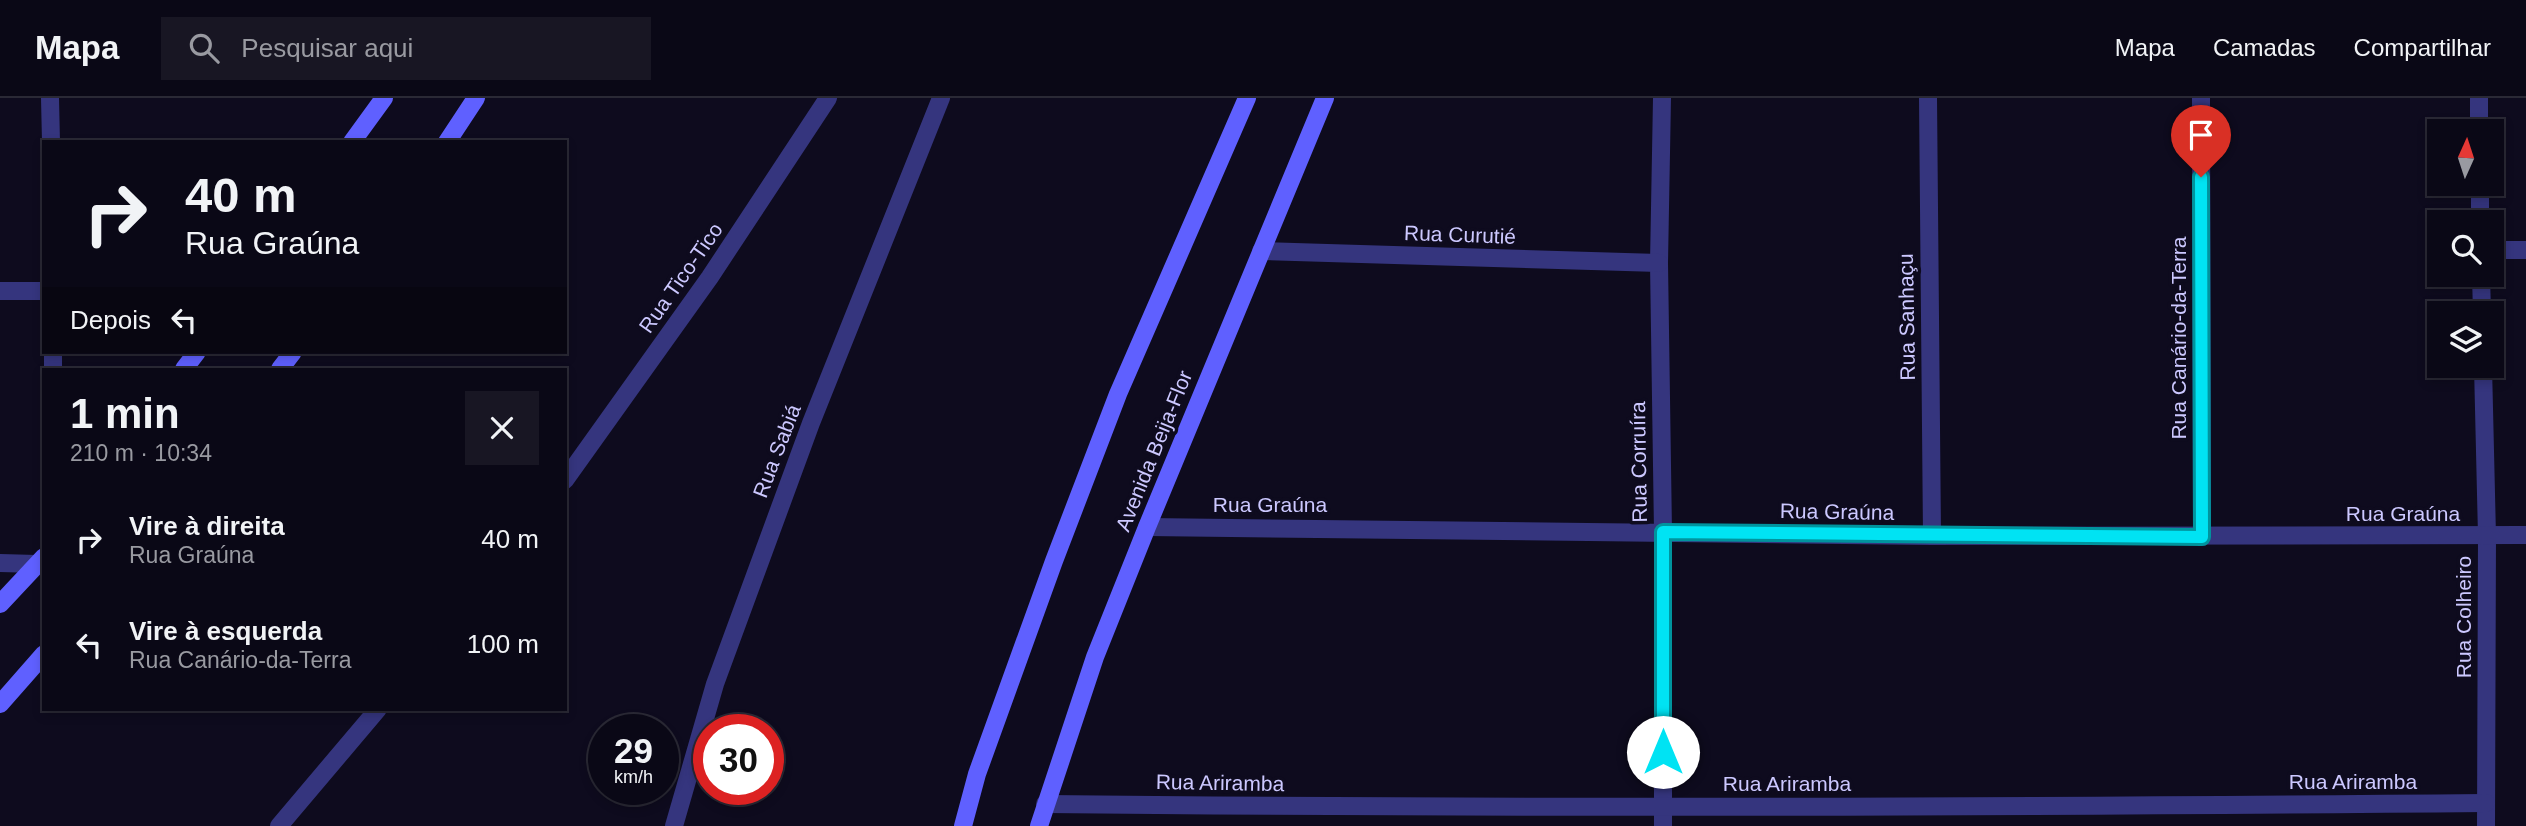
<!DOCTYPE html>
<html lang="pt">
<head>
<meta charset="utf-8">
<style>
	:root { --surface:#0a0816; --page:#181623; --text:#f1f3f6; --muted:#999aa1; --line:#2a2935 }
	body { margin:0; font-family:Arial,sans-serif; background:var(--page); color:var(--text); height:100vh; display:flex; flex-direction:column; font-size:26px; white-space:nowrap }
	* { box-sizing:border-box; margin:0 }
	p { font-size:23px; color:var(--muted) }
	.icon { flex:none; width:38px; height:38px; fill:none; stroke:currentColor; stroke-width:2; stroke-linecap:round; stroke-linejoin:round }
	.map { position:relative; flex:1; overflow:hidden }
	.sheet { position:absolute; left:42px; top:270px; width:525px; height:343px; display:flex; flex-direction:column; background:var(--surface); border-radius:0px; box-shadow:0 4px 10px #0003,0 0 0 2px var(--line) }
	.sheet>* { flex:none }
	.hud { position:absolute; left:42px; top:42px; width:525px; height:214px; border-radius:0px; box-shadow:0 4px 10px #0003,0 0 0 2px var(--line); background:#0a0816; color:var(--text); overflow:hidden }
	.needle { width:46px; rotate:3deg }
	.buttons { position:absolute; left:2427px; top:21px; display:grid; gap:14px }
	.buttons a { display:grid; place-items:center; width:77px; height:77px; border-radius:0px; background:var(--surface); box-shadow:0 4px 10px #0003,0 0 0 2px var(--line); font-size:35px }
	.speed { position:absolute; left:588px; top:616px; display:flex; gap:14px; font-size:35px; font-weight:700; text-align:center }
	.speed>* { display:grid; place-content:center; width:91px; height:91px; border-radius:50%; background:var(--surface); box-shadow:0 4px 10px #0003,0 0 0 2px var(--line); line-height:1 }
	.speed small { font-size:18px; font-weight:400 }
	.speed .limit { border:10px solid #d22; background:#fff; color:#111 }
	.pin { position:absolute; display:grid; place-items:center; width:60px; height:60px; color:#fff; margin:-72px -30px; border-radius:50% 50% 50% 0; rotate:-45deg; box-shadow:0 0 7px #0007 }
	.pin .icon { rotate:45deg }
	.me { position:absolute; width:77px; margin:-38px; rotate:0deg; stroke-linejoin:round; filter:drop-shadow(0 0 5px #0008) }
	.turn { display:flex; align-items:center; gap:24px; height:147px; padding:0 28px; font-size:32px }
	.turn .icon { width:91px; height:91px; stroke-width:2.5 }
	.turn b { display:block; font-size:49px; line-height:60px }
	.then { display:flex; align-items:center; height:66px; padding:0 28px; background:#0003; gap:14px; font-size:26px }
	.round { display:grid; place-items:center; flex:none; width:74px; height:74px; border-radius:0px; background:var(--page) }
	.head { display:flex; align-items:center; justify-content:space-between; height:119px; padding:0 28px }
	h1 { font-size:42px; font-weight:800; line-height:52px }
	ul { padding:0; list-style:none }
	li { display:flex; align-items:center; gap:21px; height:105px; padding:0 28px }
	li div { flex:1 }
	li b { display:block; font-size:26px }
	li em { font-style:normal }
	header { display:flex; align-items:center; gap:42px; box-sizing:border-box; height:98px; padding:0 35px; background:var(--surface); border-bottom:2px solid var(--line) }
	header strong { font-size:33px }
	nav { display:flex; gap:38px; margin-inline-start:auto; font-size:24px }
	.search { width:490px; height:63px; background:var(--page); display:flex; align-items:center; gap:18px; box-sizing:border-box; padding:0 24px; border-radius:0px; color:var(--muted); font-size:26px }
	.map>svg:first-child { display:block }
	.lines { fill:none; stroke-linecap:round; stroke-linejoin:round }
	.street { stroke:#35357e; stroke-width:18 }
	.secondary { stroke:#5f60ff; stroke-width:18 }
	.route-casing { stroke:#00949e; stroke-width:18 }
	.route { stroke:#00e3f3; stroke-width:12 }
	.labels { text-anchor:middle; stroke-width:7; stroke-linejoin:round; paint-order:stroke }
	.street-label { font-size:21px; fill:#ccc8ff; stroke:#0e0b1e }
</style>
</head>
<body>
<header>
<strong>Mapa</strong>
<div class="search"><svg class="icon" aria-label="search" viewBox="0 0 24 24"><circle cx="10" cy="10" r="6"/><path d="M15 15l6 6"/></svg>Pesquisar aqui</div>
<nav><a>Mapa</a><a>Camadas</a><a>Compartilhar</a></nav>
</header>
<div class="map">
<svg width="2526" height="728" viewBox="0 0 2526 728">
	<rect width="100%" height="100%" fill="#0e0b1e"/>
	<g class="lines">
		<g class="street">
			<path d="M50,0L51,44"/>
			<path d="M1662,0L1659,165L1663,434V728"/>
			<path d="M1928,0L1932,438"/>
			<path d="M2201,0L2202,439"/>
			<path d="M2479,0V33"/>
			<path d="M2480,86V124"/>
			<path d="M2492,152H2526"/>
			<path d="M1261,153L1659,165"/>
			<path d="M2481,177L2482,215"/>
			<path d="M0,193H44"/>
			<path d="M53,254V271"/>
			<path d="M2483,268L2487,438L2486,728"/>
			<path d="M565,382L710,179L828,0"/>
			<path d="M1147,429L1932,438L2526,437"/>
			<path d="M0,465L37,466"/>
			<path d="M1045,706C1526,711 2006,709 2486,705"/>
			<path d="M279,728L378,611"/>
			<path d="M674,728L715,586L811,325L941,0"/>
		</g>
		<g class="secondary">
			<path d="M352,44L384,0"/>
			<path d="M447,44L476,0"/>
			<path d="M184,271L197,254"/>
			<path d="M280,271L293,254"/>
			<path d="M0,506L44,459"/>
			<path d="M0,606L44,556"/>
			<path d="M963,728L977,676L1054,463L1118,296L1247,0"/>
			<path d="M1039,728L1095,559L1147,429L1325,0"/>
		</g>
	</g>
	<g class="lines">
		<g class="route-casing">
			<path id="route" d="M1663,654V434L2202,439L2201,79"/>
		</g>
		<use href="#route" class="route"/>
	</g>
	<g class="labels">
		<g class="street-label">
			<text transform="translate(1460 137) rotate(2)" y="7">Rua Curutié</text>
			<text transform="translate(681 180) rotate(-55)" y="7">Rua Tico-Tico</text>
			<text transform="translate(1907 219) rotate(-91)" y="7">Rua Sanhaçu</text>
			<text transform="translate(2179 240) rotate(-90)" y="7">Rua Canário-da-Terra</text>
			<text transform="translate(777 353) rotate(-69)" y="7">Rua Sabiá</text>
			<text transform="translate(1154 353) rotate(-68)" y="7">Avenida Beija-Flor</text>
			<text transform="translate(1639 364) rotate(-91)" y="7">Rua Corruíra</text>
			<text x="1270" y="414">Rua Graúna</text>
			<text transform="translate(1837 414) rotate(1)" y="7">Rua Graúna</text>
			<text x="2403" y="423">Rua Graúna</text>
			<text transform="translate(2464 519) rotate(-90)" y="7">Rua Colheiro</text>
			<text x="2353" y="691">Rua Ariramba</text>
			<text transform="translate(1220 685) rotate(1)" y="7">Rua Ariramba</text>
			<text x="1787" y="693">Rua Ariramba</text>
		</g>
	</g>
</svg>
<div class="buttons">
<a><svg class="needle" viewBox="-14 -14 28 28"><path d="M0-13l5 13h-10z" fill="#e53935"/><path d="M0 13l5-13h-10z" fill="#999aa1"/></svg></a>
<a><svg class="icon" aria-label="search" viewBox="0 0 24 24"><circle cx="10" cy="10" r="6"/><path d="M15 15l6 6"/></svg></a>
<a><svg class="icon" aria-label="layers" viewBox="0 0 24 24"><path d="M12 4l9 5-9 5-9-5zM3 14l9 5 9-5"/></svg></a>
</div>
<div class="speed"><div>29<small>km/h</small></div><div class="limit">30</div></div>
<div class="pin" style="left:2201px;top:79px;background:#d93025"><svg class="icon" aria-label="arrive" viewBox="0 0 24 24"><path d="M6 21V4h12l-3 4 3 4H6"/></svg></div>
<svg class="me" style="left:1663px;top:654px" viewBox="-20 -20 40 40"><circle r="19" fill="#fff"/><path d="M0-13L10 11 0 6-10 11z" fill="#00e3f3"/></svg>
<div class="hud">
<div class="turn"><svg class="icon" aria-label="right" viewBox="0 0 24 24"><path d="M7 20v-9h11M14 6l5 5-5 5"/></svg><div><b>40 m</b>Rua Graúna</div></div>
<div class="then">Depois<svg class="icon" aria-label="left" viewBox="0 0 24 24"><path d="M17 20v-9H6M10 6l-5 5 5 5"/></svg></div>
</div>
<section class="sheet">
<div class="head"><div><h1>1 min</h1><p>210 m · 10:34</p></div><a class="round"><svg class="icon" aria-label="close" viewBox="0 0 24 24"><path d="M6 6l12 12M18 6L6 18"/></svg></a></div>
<ul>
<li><svg class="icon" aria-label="right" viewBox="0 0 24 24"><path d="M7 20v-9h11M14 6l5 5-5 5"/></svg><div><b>Vire à direita</b><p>Rua Graúna</p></div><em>40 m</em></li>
<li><svg class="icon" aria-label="left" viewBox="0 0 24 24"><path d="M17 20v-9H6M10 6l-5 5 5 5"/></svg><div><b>Vire à esquerda</b><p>Rua Canário-da-Terra</p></div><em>100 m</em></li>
</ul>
</section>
</div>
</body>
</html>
